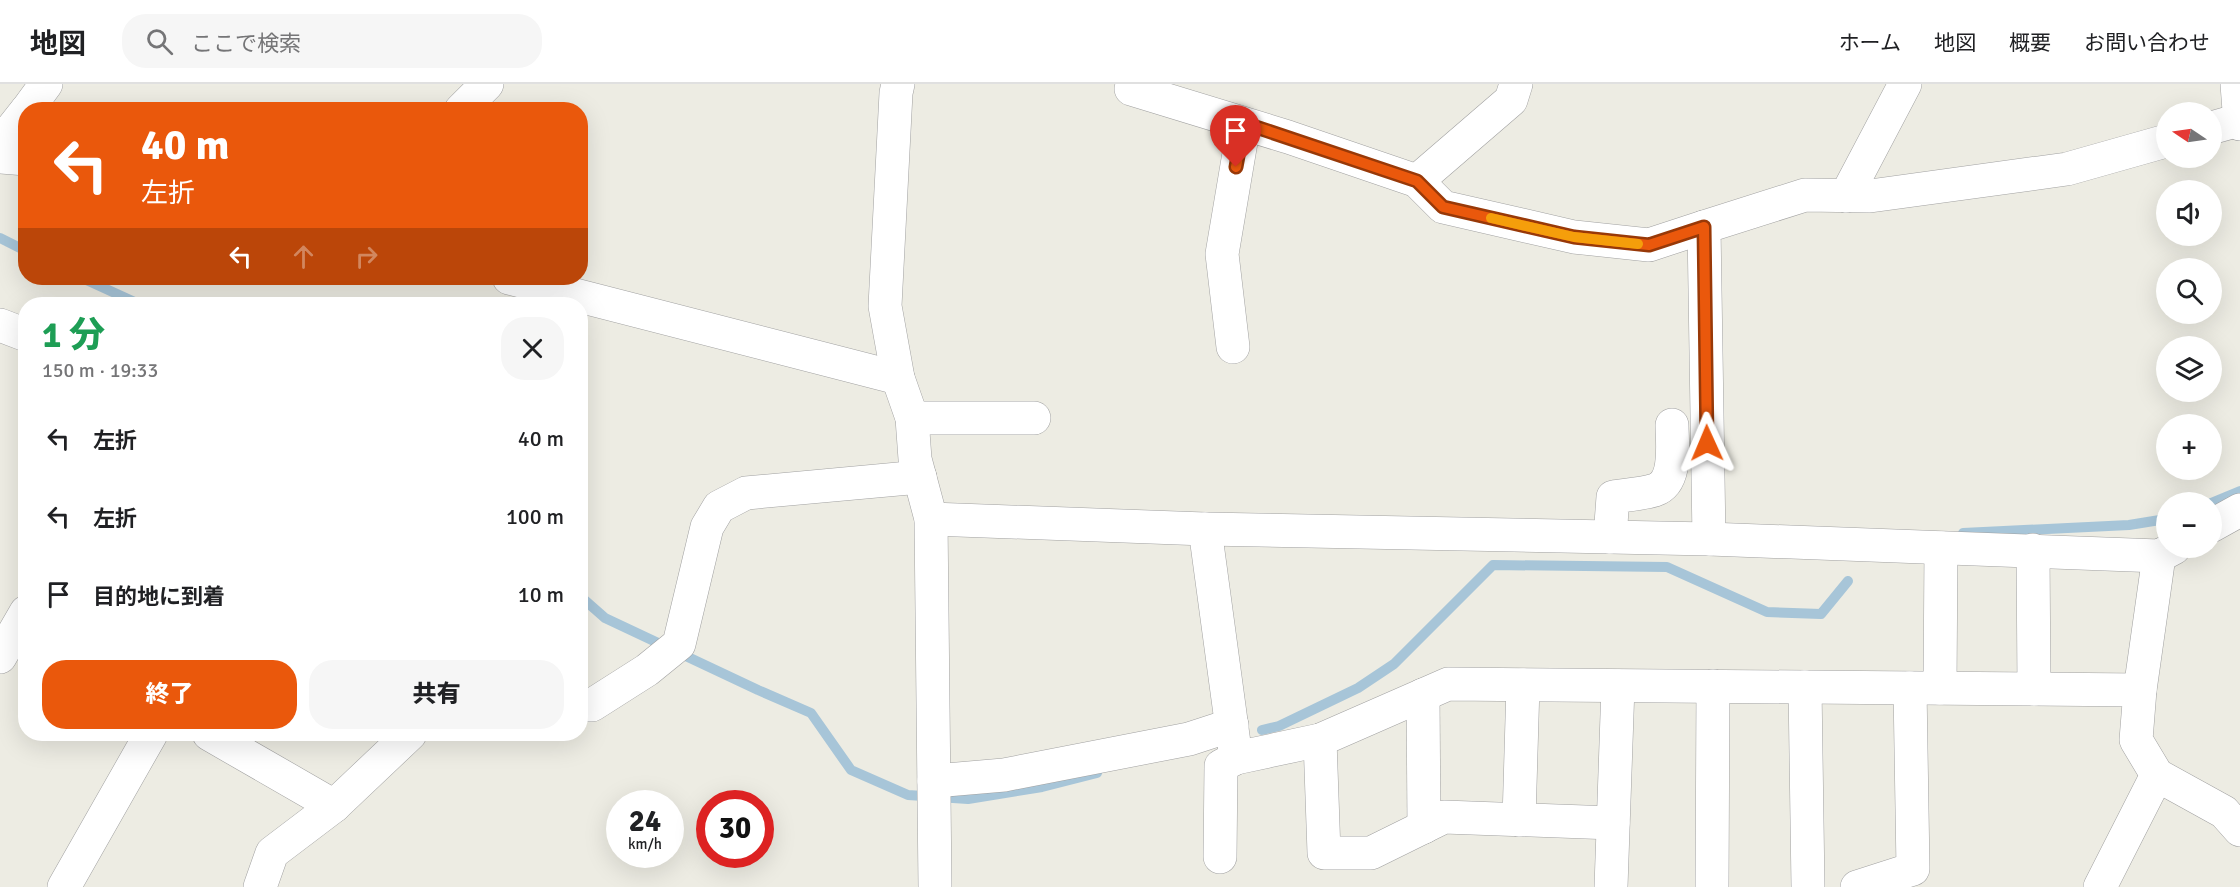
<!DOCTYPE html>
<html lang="ja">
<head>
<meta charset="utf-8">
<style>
	:root { --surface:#fff; --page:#f6f6f6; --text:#202124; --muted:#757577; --line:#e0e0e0; --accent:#ea580c }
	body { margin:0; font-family:Signika,"Noto Sans JP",sans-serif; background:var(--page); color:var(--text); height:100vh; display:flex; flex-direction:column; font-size:22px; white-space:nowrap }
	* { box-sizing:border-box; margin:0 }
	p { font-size:20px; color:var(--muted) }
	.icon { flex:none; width:33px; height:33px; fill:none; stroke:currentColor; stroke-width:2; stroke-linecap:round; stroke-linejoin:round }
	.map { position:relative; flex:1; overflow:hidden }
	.details { position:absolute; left:18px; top:213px; width:570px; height:444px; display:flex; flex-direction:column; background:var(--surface); border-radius:24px; box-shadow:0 6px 24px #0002 }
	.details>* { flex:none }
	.hud { position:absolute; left:18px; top:18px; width:570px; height:183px; border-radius:24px; box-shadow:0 6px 24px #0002; background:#ea580c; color:#fff; overflow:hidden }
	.needle { width:39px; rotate:283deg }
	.tools { position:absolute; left:2156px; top:18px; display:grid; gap:12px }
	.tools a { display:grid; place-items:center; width:66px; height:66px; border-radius:50%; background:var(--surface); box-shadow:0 6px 24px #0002; font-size:30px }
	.speed { position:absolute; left:606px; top:706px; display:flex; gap:12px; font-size:30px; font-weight:700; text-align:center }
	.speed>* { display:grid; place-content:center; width:78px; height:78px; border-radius:50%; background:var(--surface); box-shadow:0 6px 24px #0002; line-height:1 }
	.speed small { font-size:15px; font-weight:400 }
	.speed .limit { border:9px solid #d22; background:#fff; color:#111 }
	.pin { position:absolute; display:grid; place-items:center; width:51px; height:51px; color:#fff; margin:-62px -26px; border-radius:50% 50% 50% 0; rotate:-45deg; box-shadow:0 0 6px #0007 }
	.pin .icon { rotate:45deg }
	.me { position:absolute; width:66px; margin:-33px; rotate:359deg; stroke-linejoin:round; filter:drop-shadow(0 0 4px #0008) }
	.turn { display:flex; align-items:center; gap:21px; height:126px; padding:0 24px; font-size:27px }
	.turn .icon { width:78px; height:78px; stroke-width:2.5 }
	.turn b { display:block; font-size:42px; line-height:51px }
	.lanes { display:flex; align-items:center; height:57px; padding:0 24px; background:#0003; justify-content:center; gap:30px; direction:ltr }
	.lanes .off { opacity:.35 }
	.round { display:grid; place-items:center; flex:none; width:63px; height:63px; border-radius:24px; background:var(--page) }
	.overview { display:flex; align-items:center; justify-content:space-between; height:102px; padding:0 24px }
	h1 { font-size:36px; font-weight:800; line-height:45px; color:#1e9e55 }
	.primary-button { display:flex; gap:12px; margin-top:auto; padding:12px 24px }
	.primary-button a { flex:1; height:69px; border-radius:24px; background:var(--accent); color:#fff; font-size:24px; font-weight:800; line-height:69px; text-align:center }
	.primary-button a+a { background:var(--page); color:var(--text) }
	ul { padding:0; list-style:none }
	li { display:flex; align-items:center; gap:18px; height:78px; padding:0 24px }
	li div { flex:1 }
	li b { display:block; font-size:22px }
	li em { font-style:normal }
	header { display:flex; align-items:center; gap:36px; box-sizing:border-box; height:84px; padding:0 30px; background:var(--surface); border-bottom:2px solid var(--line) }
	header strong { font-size:28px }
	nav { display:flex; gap:33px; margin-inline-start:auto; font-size:21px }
	.search { width:420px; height:54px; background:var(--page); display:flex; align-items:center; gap:15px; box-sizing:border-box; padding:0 21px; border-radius:24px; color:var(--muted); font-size:22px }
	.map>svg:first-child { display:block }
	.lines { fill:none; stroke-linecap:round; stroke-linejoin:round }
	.stream { stroke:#a7c5d8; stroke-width:10 }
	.minor-casing { stroke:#a1a1a1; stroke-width:34 }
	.minor { stroke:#fff; stroke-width:33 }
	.route-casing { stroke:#983908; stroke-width:15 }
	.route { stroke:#ea580c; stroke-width:10 }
	.slow { stroke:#f59e0b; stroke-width:10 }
</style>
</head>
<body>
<header>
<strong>地図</strong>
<div class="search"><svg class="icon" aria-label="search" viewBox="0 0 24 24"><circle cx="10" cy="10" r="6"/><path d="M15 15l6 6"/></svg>ここで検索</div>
<nav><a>ホーム</a><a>地図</a><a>概要</a><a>お問い合わせ</a></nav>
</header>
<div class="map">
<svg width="2240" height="803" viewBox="0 0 2240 803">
	<rect width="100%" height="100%" fill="#edece3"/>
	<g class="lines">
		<g class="stream">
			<path d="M0,154L26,167"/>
			<path d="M82,194L139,220"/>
			<path d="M2211,419L2240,407"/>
			<path d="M1963,449L2129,441L2166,435"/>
			<path d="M580,512L605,534L758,606L811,629L851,686L908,711L968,715L1042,703L1097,689"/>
			<path d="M1262,646L1279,642L1358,604L1394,580L1493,481L1667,483L1767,528L1821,530L1848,497"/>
		</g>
		<g class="minor-casing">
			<g id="minor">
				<path d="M898,0L896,9L885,222L898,294L912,334L915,375L931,435L935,803"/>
				<path d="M1134,0L1131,5L1288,53L1417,97L1443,123L1574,153L1649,161L1704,143"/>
				<path d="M2237,0L2240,40"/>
				<path d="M27,26L46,0"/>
				<path d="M461,26L487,0"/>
				<path d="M2211,44L2239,36"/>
				<path d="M0,60L26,27"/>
				<path d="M0,73L26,75"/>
				<path d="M1417,97L1511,16L1516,0"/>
				<path d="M1846,112L1905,0"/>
				<path d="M509,194L898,294"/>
				<path d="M0,241L26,251"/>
				<path d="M1233,263L1222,170L1244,40"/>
				<path d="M912,334H1034"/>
				<path d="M931,435L1205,445L1709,455L2159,472L2174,464"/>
				<path d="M2211,442L2240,426"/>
				<path d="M1205,445L1236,674L1320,656L1448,600L2140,606"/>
				<path d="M1610,453L1613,413C1626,411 1642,410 1655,406C1678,398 1672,360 1672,341"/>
				<path d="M1709,455L1704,143L1805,111L1870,112L2067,85L2166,57"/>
				<path d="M2033,466L2034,605"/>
				<path d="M2159,472L2140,606L2136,656L2157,691L2224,728L2240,746"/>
				<path d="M0,573L26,528"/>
				<path d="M1805,603L1808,803"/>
				<path d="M1940,604L1941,464"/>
				<path d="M1423,611L1424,743"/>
				<path d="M580,621H592L647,586L679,560L707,443L719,423L746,409L920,393"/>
				<path d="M209,650L334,722"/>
				<path d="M1320,656L1324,769H1371L1444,733L1613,739"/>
				<path d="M934,697L1004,691L1189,655L1232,641"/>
				<path d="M1519,736L1523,601"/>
				<path d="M1220,773L1221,682L1236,674"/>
				<path d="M64,803L151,650"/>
				<path d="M260,803L272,769L334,722L410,650"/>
				<path d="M1611,803L1618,602"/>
				<path d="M1712,803L1713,602"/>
				<path d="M1857,803L1913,785L1910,604"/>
				<path d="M2100,803L2157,691"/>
			</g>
		</g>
		<use href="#minor" class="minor"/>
	</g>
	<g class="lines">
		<g class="route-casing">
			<path id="route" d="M1236,83L1244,39L1417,97L1443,123L1574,153L1649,161L1704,143L1707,359"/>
		</g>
		<use href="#route" class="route"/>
		<path class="slow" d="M1491,134L1574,153L1638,160"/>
	</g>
</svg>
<div class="tools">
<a><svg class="needle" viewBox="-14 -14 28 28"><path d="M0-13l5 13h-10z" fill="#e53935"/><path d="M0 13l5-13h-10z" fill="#757577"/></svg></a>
<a><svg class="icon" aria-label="sound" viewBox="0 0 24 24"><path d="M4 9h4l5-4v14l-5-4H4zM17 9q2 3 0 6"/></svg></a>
<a><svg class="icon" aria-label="search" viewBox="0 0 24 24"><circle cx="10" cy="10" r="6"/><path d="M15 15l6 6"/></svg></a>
<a><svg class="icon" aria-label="layers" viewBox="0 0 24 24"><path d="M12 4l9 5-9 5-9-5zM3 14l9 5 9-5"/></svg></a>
<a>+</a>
<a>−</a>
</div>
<div class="speed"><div>24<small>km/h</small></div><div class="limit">30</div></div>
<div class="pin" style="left:1236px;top:83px;background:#d93025"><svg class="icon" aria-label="arrive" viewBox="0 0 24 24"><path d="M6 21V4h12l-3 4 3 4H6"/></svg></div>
<svg class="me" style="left:1707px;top:359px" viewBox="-20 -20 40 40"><path d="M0-17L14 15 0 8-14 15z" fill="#ea580c" stroke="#fff" stroke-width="4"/></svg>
<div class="hud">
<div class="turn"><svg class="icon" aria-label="left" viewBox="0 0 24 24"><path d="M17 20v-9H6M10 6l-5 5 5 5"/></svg><div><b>40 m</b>左折</div></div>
<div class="lanes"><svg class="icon" aria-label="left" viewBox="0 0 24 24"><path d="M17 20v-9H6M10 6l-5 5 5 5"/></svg><svg class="icon off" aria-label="ahead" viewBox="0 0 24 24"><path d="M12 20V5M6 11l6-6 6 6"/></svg><svg class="icon off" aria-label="right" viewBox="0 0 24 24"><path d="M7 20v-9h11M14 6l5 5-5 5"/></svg></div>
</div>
<section class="details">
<div class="overview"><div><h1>1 分</h1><p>150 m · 19:33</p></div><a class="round"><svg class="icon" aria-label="close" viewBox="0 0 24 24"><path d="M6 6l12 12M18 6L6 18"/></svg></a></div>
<ul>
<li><svg class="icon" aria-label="left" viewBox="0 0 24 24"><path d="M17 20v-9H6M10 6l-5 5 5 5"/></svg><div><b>左折</b></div><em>40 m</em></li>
<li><svg class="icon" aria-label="left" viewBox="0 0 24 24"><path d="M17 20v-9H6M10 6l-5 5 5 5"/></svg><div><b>左折</b></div><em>100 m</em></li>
<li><svg class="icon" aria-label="arrive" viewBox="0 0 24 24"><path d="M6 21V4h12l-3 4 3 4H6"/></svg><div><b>目的地に到着</b></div><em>10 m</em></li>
</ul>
<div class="primary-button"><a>終了</a><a>共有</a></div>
</section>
</div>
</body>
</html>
